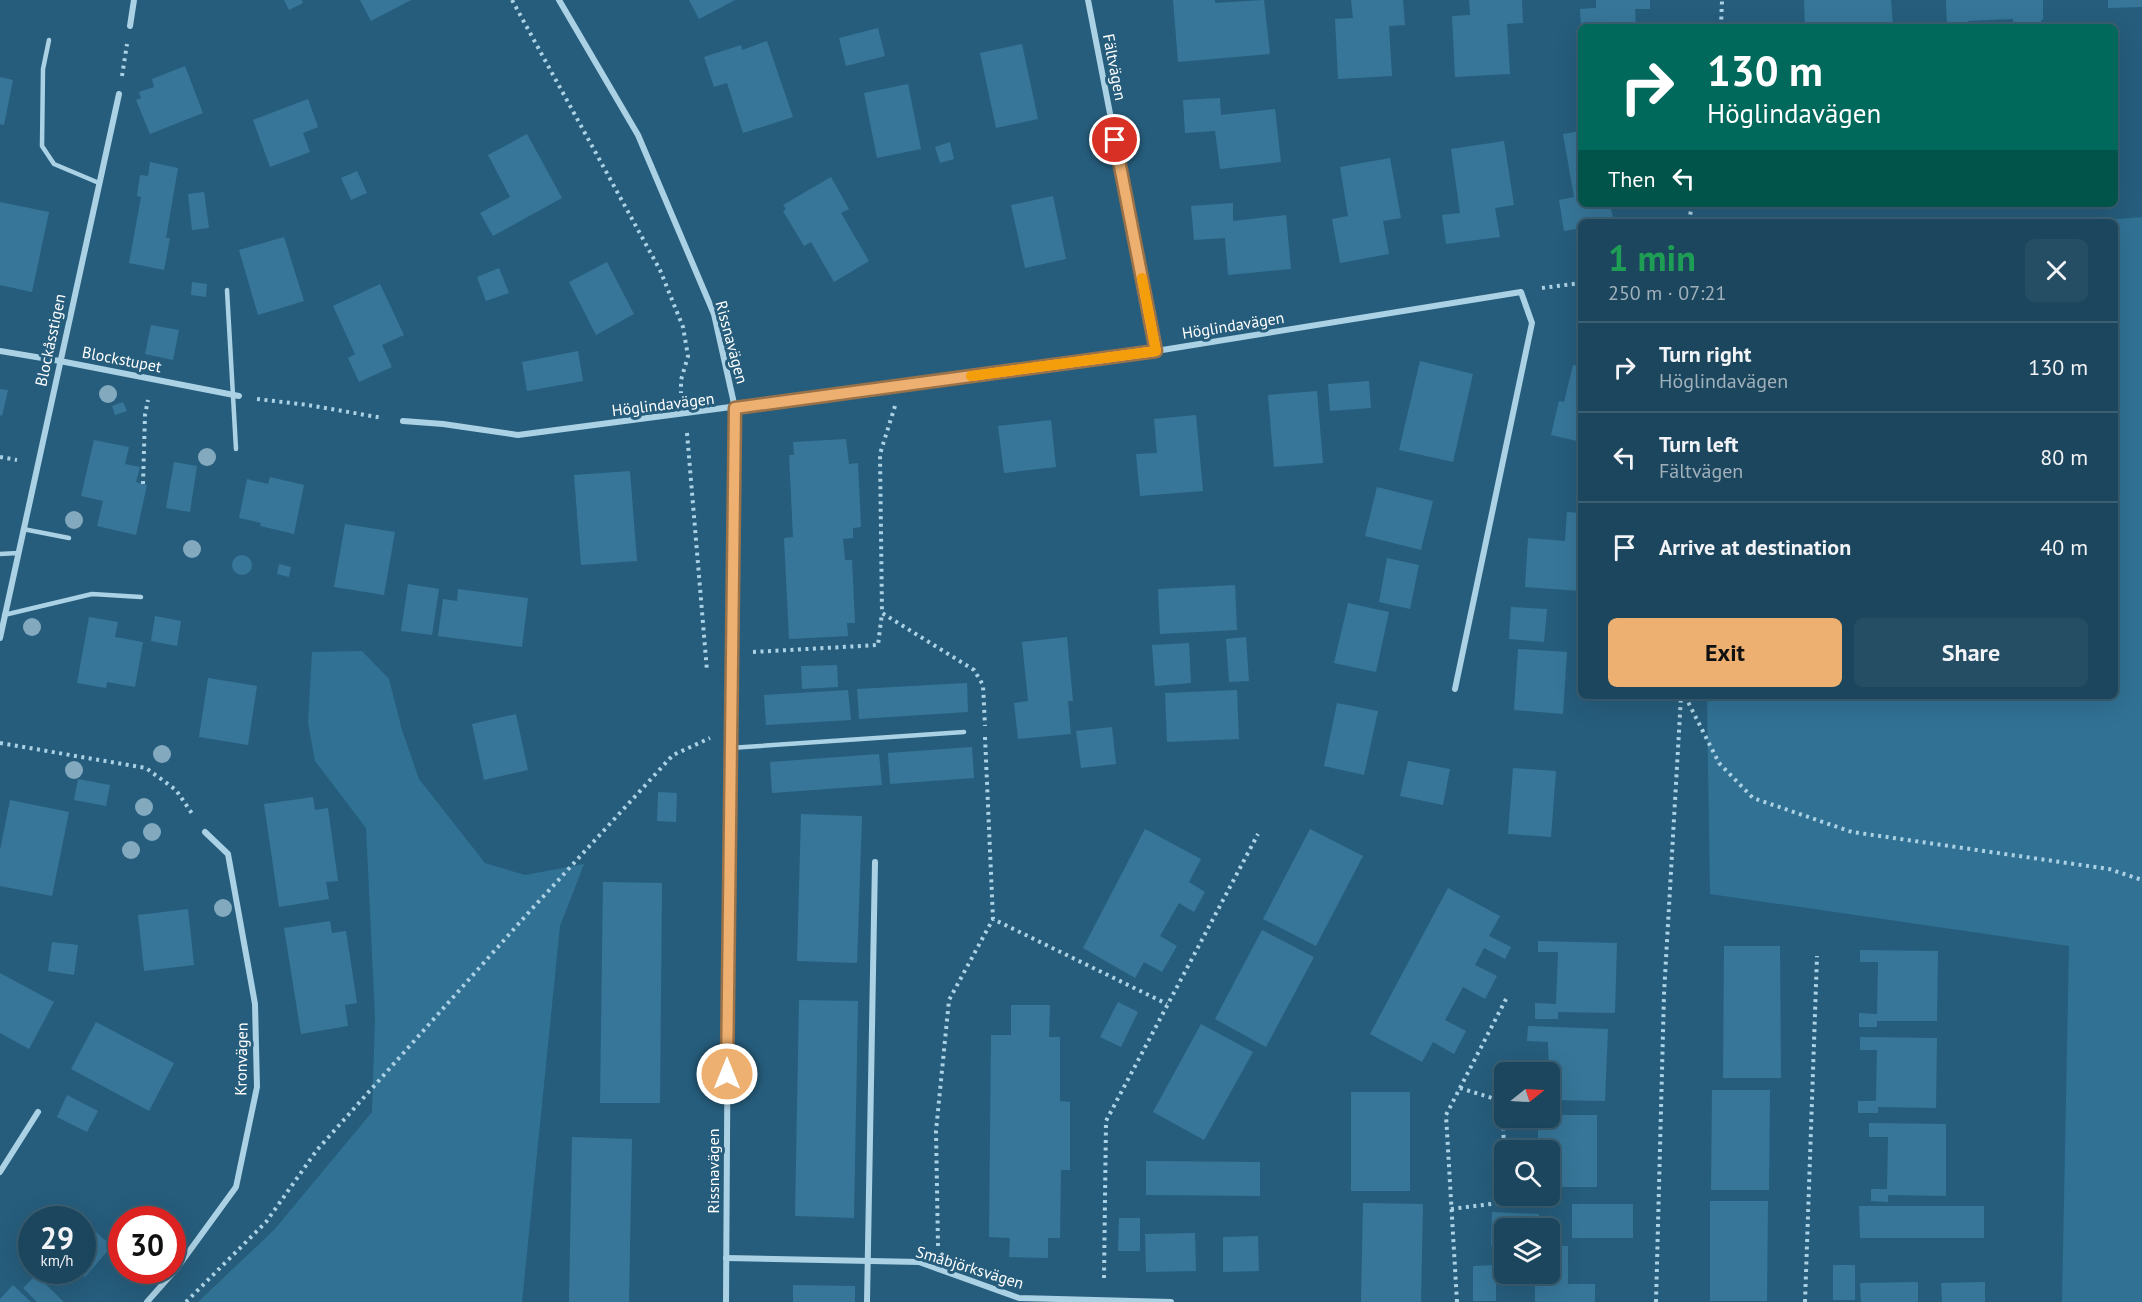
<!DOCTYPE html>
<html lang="en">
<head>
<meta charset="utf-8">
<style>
	:root { --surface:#1c465d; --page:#254d63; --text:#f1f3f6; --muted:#a0b1bc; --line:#3a5e72; --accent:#edb071 }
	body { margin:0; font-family:"PT Sans",sans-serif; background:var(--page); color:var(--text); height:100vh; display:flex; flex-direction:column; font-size:22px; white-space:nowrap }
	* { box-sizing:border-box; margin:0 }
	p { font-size:20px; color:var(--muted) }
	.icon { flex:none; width:33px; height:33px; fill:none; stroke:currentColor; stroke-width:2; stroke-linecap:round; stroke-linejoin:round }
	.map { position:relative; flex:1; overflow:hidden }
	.side { position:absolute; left:1578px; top:219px; width:540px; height:480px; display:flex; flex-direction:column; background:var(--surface); border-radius:9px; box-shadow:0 6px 24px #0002,0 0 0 2px var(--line) }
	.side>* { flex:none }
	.banner { position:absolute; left:1578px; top:24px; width:540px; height:183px; border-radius:9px; box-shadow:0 6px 24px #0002,0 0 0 2px var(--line); background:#00695c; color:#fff; overflow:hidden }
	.needle { width:39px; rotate:72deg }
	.fabs { position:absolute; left:1494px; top:1062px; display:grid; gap:12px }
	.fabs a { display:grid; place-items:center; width:66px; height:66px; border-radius:9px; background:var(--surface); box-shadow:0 6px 24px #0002,0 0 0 2px var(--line); font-size:30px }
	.speed { position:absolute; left:18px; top:1206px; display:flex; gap:12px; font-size:30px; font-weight:700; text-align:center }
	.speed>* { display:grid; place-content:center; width:78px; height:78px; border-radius:50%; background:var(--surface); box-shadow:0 6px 24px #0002,0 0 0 2px var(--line); line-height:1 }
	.speed small { font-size:15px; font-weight:400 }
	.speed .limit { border:9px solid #d22; background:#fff; color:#111 }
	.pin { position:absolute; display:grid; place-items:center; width:51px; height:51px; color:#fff; margin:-26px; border:3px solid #fff; border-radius:50%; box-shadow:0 2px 6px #0007 }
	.me { position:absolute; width:66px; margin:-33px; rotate:0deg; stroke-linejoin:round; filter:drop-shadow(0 0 4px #0008) }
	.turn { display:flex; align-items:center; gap:21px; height:126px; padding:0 30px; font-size:27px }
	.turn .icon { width:78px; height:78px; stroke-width:2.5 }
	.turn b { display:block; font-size:42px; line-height:51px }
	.then { display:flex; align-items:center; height:57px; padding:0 30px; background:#0003; gap:12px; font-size:22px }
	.round { display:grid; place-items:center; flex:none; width:63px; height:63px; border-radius:9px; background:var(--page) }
	.headline { display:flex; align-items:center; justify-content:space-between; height:102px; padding:0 30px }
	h1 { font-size:36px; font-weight:600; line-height:45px; color:#1e9e55 }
	.primary-button { display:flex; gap:12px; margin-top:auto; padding:12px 30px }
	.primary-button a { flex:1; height:69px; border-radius:9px; background:var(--accent); color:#111; font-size:24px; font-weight:600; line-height:69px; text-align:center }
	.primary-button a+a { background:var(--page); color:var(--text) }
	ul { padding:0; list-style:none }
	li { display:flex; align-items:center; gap:18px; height:90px; padding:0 30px; border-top:2px solid var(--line) }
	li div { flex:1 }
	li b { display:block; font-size:22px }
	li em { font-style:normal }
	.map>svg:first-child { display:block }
	.green { fill:#317194 }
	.building { fill:#377699 }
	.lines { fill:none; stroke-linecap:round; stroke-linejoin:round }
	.path { stroke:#abd1e4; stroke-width:4; stroke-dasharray:3 4.5; stroke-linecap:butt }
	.lane { stroke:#abd1e4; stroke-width:4.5 }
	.street { stroke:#abd1e4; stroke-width:6 }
	.tree { fill:#82a9be }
	.route-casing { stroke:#9a7249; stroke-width:15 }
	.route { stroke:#edb071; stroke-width:10 }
	.slow { stroke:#f59e0b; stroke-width:10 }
	.labels { text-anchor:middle; stroke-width:6; stroke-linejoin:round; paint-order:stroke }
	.street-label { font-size:16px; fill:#fff; stroke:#265d7c }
</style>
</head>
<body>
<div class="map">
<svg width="2142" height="1302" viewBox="0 0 2142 1302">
	<rect width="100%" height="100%" fill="#265d7c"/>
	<g class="green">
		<path d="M2142,217V1302H2062L2069,946L1710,894L1707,696H2115V222H2081Z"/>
		<path d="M362,651L389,679L402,730L419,779L485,863L525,875L584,864L560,926L522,1302H198L274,1230L372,1112L375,1017L366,828L315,761L308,722L312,652Z"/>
	</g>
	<g class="building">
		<path d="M284,0H302L303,3L289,10Z"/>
		<path d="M360,0H411L371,21Z"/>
		<path d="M689,0H735L699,19Z"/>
		<path d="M1173,0H1215V3L1264,0L1270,54L1178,62Z"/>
		<path d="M1351,0H1403L1405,25L1389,26L1392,76L1338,79L1335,19L1353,18Z"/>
		<path d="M1469,0H1522L1523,23L1507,24L1510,74L1455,77L1452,16L1470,15Z"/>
		<path d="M1596,0H1650V9H1635L1636,27H1581L1580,9L1596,8Z"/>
		<path d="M1804,0H1891L1893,27H1805Z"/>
		<path d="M1946,0H2043V20H2041V27H2013V19L1968,21L1969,27H1947Z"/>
		<path d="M2108,0H2142V7L2108,8Z"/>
		<path d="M878,28L885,56L846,66L839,38Z"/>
		<path d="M767,41L793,117L743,133L727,83L714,87L704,57L741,45L742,50Z"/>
		<path d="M1022,44L1038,119L996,128L980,53Z"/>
		<path d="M185,66L203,113L150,134L136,100L141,98L139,92L154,87L152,79Z"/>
		<path d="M0,77L13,80L4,125L0,124Z"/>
		<path d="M908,84L921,149L877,158L864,93Z"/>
		<path d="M1220,98L1221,115L1275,109L1281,162L1220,169L1215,131L1185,133L1183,100Z"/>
		<path d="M308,99L318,127L303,133L310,152L270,167L253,120Z"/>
		<path d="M1581,131V204H1610L1614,222H1581V228L1564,231L1559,200L1574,197L1563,134Z"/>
		<path d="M527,134L562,198L493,236L480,213L510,197L488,155Z"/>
		<path d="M1504,141L1514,205L1495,208L1500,237L1446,244L1442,215L1460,213L1451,149Z"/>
		<path d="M950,142L954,159L940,163L935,147Z"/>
		<path d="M1390,158L1401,218L1383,221L1389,254L1340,263L1332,219L1348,216L1340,167Z"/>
		<path d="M150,162L178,168L166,238H170L164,270L129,263L141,197L137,196L140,175L148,176Z"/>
		<path d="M357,171L367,193L351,200L341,178Z"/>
		<path d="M831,177L849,209L841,213L869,261L834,282L811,242L804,246L783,211L786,209L783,205Z"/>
		<path d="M204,192L209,228L192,230L188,194Z"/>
		<path d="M1053,196L1066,259L1025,268L1011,205Z"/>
		<path d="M0,202L49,212L32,292L0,285Z"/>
		<path d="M1233,203V221L1286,215L1291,269L1228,275L1225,238L1194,240L1191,206Z"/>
		<path d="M284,237L304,301L258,315L239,250Z"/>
		<path d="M607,262L634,314L596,335L569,282Z"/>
		<path d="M499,268L509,293L486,301L477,277Z"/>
		<path d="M192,282L207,284L206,297L191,295Z"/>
		<path d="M380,284L404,335L382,345L392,367L359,382L348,358L355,354L333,306Z"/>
		<path d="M151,325L179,330L173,360L145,354Z"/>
		<path d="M578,351L583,381L527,391L522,362Z"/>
		<path d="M1420,361L1473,374L1453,462L1399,450Z"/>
		<path d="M1573,365L1581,367V442L1551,435L1559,401L1564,402Z"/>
		<path d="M1369,381L1371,408L1330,411L1328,384Z"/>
		<path d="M0,389L8,390L2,416L0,415Z"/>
		<path d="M1317,391L1323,463L1274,467L1268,395Z"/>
		<path d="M123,402L127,411L115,415L112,406Z"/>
		<path d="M1196,415L1203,491L1140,496L1136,454L1157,453L1154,419Z"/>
		<path d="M1051,420L1056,467L1004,473L998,426Z"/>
		<path d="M846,439L849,464L858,463L861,527L853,528V538L843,539L845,560H852L855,623H847L848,636L789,639L784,538L793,537L789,455H794L793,442Z"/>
		<path d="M94,440L129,447L125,464L140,467L136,482L147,485L136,535L97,526L103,501L81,496Z"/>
		<path d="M174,462L197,466L190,512L166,508Z"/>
		<path d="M630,471L637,561L581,565L574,475Z"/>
		<path d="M270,477L304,485L294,534L260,526L261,523L239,518L247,479L268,484Z"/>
		<path d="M1377,487L1433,501L1421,550L1365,536Z"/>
		<path d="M1567,512L1581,513V591L1525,587L1528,538L1565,541Z"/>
		<path d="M345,524L395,532L384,595L334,587Z"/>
		<circle cx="242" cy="565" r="10"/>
		<path d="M1387,558L1419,565L1410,609L1379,602Z"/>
		<path d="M279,564L291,567L289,577L277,574Z"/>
		<path d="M408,584L439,589L432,635L401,631Z"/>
		<path d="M1235,585L1237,630L1160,634L1158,589Z"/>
		<path d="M458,589L528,598L522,647L438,636L443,599L457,601Z"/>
		<path d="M1348,603L1389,612L1376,672L1334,663Z"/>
		<path d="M1511,607L1547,609L1544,642L1509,639Z"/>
		<path d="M155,616L181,621L177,646L151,641Z"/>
		<path d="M89,617L118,622L115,637L143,642L135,687L107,682L106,688L77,683Z"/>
		<path d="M1067,637L1073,701H1068L1071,734L1018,739L1014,703L1028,701L1022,642Z"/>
		<path d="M1246,637L1249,681L1229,682L1226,639Z"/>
		<path d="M1189,643L1191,683L1155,686L1152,645Z"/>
		<path d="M1518,649L1567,652L1563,714L1514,710Z"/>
		<path d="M837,665L838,687L802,689L801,666Z"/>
		<path d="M208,678L257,686L248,745L199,737Z"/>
		<path d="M967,683L968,712L859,719L857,689Z"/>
		<path d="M848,690L851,720L766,725L764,695Z"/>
		<path d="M1237,690L1239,739L1167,742L1165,693Z"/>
		<path d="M1337,703L1378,711L1364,775L1324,766Z"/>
		<path d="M516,714L528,770L484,780L472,724Z"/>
		<path d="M1112,727L1116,764L1081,768L1076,731Z"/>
		<path d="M972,747L974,778L890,784L888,753Z"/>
		<path d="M879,754L882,785L772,793L770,762Z"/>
		<path d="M1408,761L1450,769L1443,805L1400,796Z"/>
		<path d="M1513,768L1556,771L1551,837L1508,834Z"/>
		<path d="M78,779L110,785L106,806L74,800Z"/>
		<path d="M658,792L677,793L676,822L657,821Z"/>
		<path d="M313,797L315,810L328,808L338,881L326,882L329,899L279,907L264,804Z"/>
		<path d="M10,800L69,812L52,896L0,886V850Z"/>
		<path d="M801,814L862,816L857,963L797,961Z"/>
		<path d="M1145,829L1201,859L1189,882L1205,892L1194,912L1179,903L1160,936L1177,946L1162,972L1144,962L1135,978L1083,948Z"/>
		<path d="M1310,829L1363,856L1316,946L1263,919Z"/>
		<path d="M603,882L662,883L660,1103H600Z"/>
		<path d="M1448,888L1500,916L1489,936L1511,947L1505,959L1484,948L1475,965L1497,976L1485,999L1463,987L1445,1020L1466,1031L1454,1054L1433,1042L1422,1062L1370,1034Z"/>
		<path d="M188,909L194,965L144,971L138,915Z"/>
		<path d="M330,921L332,933L346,931L357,1003L345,1005L348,1026L301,1034L284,928Z"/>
		<path d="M1262,930L1314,957L1266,1047L1215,1019Z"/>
		<path d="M1538,941L1617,943L1615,1013L1558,1012V1019H1535V1003L1556,1004L1558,952H1538Z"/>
		<path d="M52,942L78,945L74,975L48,971Z"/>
		<path d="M1724,946H1780L1781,1078H1723Z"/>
		<path d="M1860,950L1938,951L1937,1021H1877V1027H1859V1013L1877,1014L1878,962H1860Z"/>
		<path d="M0,973L54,1002L29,1049L0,1033Z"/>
		<path d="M799,1000L858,1001L854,1218L795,1216Z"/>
		<path d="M1118,1002L1138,1012L1121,1047L1100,1037Z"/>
		<path d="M1011,1005H1050L1049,1037H1060V1101L1070,1102V1170H1061L1060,1238H1048V1258L1009,1257L1010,1238L989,1237L991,1035H1011Z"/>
		<path d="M96,1022L174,1063L149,1111L71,1069Z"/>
		<path d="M1201,1024L1253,1052L1204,1140L1153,1112Z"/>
		<path d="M1528,1026L1608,1029L1605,1101L1550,1100L1548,1042L1527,1041Z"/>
		<path d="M1860,1037L1937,1038L1936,1108L1878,1107V1113H1858V1101H1876L1877,1050H1860Z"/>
		<path d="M1712,1090H1770L1769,1190H1711Z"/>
		<rect x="1351" y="1092" width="59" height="99"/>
		<path d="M67,1095L98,1111L87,1132L57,1117Z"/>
		<path d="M1550,1115H1597V1187H1550V1150H1538V1127H1519V1118H1550Z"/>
		<path d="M1869,1123L1946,1124V1196L1888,1195V1202L1871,1201V1189H1887L1888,1137H1869Z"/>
		<path d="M572,1137L632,1139L629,1302H569Z"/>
		<path d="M1146,1161L1260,1162V1196L1146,1195Z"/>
		<path d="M1710,1201H1768L1767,1301H1710Z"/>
		<path d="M1363,1203L1423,1204L1421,1302H1361Z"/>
		<rect x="1572" y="1204" width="61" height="34"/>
		<path d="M1859,1206H1984V1238H1860Z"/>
		<path d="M1492,1212L1539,1214V1228H1504V1245H1491Z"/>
		<path d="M1119,1218H1140V1251H1118Z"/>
		<path d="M82,1220L112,1246L85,1277L78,1270H82Z"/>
		<path d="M1195,1233L1196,1271L1146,1272L1145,1234Z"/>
		<path d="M1258,1236L1259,1271L1223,1272V1237Z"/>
		<path d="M1550,1246H1568V1284H1595V1302H1535V1274H1550Z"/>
		<path d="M1496,1265V1301H1473V1266Z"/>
		<rect x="1833" y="1265" width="22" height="35"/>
		<path d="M36,1275L64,1302H37L23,1288Z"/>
		<path d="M1918,1282V1302H1861L1860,1283Z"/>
		<path d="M1985,1282V1302H1942L1941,1283Z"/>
		<path d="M13,1285L31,1302H0V1299Z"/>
		<path d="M793,1285L855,1286V1302H793Z"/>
	</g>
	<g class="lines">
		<g class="path">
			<path d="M512,0L660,270L683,327L688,356L681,380V393"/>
			<path d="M1721,27L1722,0"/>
			<path d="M122,76L127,44"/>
			<path d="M1689,222L1692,204"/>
			<path d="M1542,288L1581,283"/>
			<path d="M257,399L308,405L383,418"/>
			<path d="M895,406L880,454L882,613L974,670L983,685L985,726"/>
			<path d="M687,433L707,671"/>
			<path d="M0,457L17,460"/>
			<path d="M143,484L145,415L148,400"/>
			<path d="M753,652L878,645L882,613"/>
			<path d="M1685,696L1719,763L1753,798L1852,832L2109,869L2142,880"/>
			<path d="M985,737L993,919L1167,1004"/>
			<path d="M0,743L146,768L176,790L193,815"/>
			<path d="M1460,1088L1492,1098L1503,1109L1504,1158"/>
			<path d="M1451,1209L1499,1203L1504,1189"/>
			<path d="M938,1246L936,1131L949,1000L993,919"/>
			<path d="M1104,1278L1106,1121L1258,834"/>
			<path d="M186,1302L266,1222L317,1150L530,911L673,755L710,738"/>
			<path d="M1457,1302L1446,1115L1506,999"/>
			<path d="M1656,1302L1664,994L1681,696"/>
			<path d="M1805,1302L1817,956"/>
		</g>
		<g class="lane">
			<path d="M49,40L43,69L42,146L54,164L99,183"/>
			<path d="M227,290L236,449"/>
			<path d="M23,529L69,538"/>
			<path d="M0,554L18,553"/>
			<path d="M4,615L92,594L141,597"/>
			<path d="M730,748L964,732"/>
		</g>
		<g class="street">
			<path d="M559,0L638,135L714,314L735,408L729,821L726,1302"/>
			<path d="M1088,0L1156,351"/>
			<path d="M130,26L134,0"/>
			<path d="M0,351L60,361L239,396"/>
			<path d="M403,421L443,424L518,435L1156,351L1521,292L1532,323L1455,689"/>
			<path d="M0,638L119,94"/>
			<path d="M0,1172L38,1112"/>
			<path d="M726,1258L919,1262L1019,1298L1171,1302"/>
			<path d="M147,1302L177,1268L236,1187L257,1087L255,1004L228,854L205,832"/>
			<path d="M867,1302L875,862"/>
		</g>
	</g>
	<g class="tree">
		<circle cx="108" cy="394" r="9"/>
		<circle cx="207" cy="457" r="9"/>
		<circle cx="74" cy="520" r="9"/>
		<circle cx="192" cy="549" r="9"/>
		<circle cx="32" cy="627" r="9"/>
		<circle cx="162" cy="754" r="9"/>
		<circle cx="74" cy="770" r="9"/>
		<circle cx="144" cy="807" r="9"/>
		<circle cx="152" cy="832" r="9"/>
		<circle cx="131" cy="850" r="9"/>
		<circle cx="223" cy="908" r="9"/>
	</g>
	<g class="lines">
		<g class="route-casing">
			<path id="route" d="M727,1074L735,408L1156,351L1115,140"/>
		</g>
		<use href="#route" class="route"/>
		<path class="slow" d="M971,376L1156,351L1142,278"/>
	</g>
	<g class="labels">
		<g class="street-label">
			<text transform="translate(1115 67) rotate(79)" y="6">Fältvägen</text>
			<text transform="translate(1233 325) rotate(-9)" y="6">Höglindavägen</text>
			<text transform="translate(50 340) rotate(-78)" y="6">Blockåsstigen</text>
			<text transform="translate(732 342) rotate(75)" y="6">Rissnavägen</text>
			<text transform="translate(122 359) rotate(11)" y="6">Blockstupet</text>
			<text transform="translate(663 404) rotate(-7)" y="6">Höglindavägen</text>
			<text transform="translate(241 1059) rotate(-89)" y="6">Kronvägen</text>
			<text transform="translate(713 1171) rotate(-90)" y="6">Rissnavägen</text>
			<text transform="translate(970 1267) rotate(17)" y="6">Småbjörksvägen</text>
		</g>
	</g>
</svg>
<div class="fabs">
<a><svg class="needle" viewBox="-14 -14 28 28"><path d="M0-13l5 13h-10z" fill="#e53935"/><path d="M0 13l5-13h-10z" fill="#a0b1bc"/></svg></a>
<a><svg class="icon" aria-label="search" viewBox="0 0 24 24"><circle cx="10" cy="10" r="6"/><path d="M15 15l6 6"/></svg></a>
<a><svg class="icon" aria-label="layers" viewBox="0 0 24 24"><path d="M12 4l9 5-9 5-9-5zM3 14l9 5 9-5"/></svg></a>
</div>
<div class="speed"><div>29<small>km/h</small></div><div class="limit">30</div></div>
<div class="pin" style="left:1115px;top:140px;background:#d93025"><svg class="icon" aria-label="arrive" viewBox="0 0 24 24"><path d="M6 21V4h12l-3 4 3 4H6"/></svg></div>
<svg class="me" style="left:727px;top:1074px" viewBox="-20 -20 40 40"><circle r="17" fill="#edb071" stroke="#fff" stroke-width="3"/><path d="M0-11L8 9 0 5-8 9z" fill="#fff"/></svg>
<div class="banner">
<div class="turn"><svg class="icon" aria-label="right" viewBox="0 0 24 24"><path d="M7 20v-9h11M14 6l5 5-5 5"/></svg><div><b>130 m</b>Höglindavägen</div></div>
<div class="then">Then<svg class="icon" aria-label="left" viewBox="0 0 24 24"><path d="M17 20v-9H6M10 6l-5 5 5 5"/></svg></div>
</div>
<section class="side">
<div class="headline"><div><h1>1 min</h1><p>250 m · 07:21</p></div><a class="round"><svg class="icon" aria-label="close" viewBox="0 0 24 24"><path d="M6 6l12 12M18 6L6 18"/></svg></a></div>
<ul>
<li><svg class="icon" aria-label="right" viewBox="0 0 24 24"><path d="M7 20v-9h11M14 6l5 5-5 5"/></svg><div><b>Turn right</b><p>Höglindavägen</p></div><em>130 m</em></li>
<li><svg class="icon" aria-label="left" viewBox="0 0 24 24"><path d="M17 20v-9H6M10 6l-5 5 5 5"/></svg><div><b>Turn left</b><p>Fältvägen</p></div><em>80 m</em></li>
<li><svg class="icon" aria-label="arrive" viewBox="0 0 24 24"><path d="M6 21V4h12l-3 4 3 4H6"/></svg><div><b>Arrive at destination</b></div><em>40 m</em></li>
</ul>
<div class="primary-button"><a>Exit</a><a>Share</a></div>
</section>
</div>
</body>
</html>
